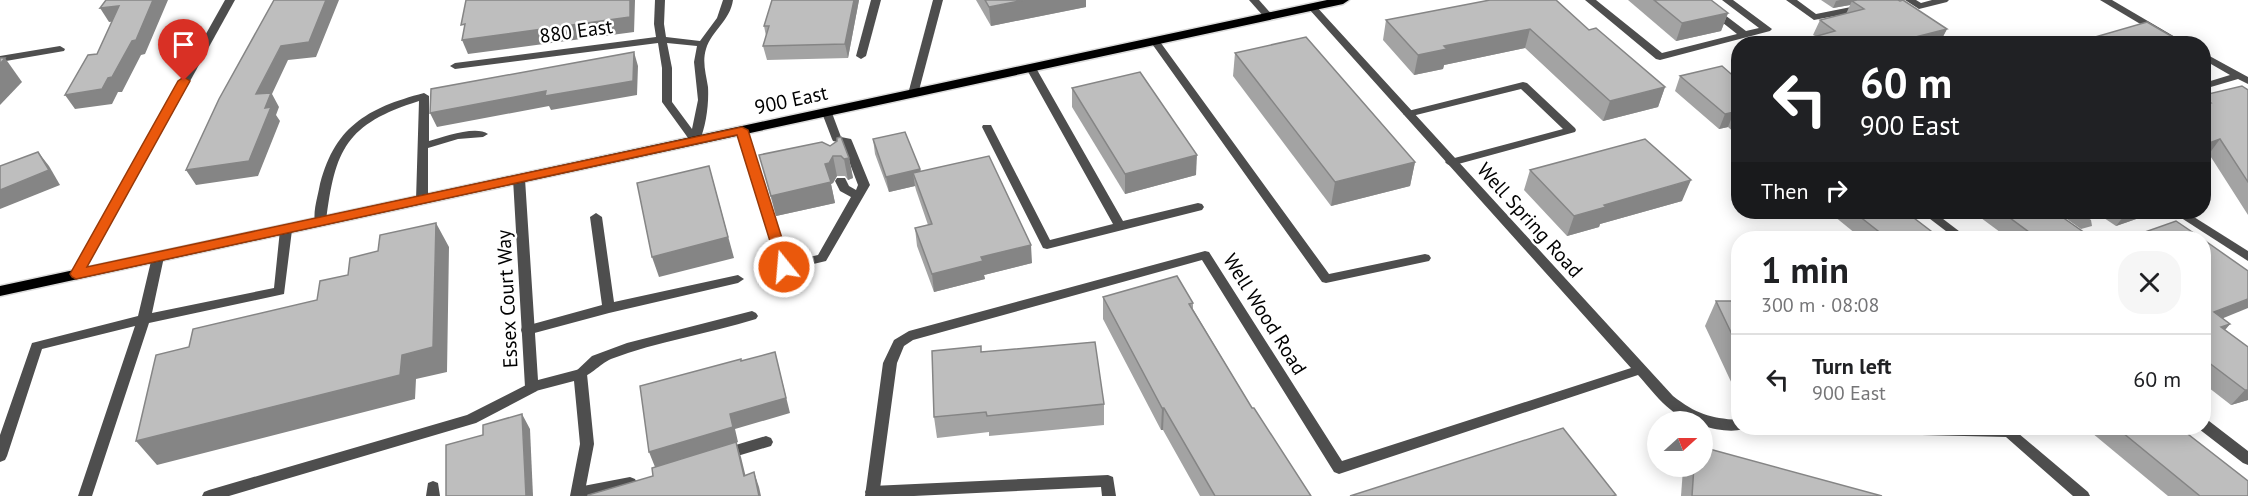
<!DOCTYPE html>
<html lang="en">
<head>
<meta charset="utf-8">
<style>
	:root { --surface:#fff; --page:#f6f6f6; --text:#202124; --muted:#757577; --line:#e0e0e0 }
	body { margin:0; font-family:"PT Sans",sans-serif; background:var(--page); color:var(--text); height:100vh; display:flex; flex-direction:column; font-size:22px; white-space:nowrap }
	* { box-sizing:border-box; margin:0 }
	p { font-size:20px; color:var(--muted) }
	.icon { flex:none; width:33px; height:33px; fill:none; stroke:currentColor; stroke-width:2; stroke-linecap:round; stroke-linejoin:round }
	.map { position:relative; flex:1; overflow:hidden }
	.side { position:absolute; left:1731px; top:231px; width:480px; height:204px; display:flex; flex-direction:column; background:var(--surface); border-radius:24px; box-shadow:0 3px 15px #0003 }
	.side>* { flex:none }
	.guide { position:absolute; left:1731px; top:36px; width:480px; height:183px; border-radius:24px; box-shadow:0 3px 15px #0003; background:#202124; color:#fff; overflow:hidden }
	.needle { width:39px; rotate:69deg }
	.tools { position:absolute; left:1647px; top:411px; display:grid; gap:12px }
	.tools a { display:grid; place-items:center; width:66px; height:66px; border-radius:50%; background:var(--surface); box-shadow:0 3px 15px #0003; font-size:30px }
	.pin { position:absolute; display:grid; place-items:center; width:51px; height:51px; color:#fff; margin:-62px -26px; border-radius:50% 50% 50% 0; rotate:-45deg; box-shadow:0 0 6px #0007 }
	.pin .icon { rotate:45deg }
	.me { position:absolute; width:66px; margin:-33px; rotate:343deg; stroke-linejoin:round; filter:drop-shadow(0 0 4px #0008) }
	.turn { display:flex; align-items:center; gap:21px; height:126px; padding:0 30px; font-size:27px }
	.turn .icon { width:78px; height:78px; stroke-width:2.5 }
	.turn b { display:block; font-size:42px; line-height:51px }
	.then { display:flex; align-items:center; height:57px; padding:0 30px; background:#0003; gap:12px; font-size:22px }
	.round { display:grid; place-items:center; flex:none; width:63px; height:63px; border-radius:24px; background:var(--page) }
	.overview { display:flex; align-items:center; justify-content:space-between; height:102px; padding:0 30px }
	h1 { font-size:36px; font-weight:600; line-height:45px }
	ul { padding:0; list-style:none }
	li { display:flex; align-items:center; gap:18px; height:90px; padding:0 30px; border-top:2px solid var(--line) }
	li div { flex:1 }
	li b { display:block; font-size:22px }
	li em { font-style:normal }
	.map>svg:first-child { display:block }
	.water { fill:#9c9c9c }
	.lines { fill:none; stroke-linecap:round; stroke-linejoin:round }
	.primary-casing { stroke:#dbdbdb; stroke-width:3 }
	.lane { fill:#4e4e4e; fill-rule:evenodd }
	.street { fill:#4e4e4e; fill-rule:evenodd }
	.primary { fill:#000; fill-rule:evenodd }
	.wall { fill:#a3a3a3 }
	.shaded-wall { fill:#858585 }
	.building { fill:#bebebe; stroke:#858585; stroke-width:1.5 }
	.route { fill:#ea580c; stroke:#983908; stroke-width:1.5 }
	.labels { text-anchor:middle; stroke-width:5; stroke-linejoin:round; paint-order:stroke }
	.street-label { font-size:20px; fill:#000; stroke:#fff }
</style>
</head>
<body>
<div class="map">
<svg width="2248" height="496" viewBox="0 0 2248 496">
	<rect width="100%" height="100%" fill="#fff"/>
	<path class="water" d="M2057,212H2080L2091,220L2092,226L2081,229Z"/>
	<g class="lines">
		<g class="primary-casing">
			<path id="primary" d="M1327,0H1349L1343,4L0,296V286Z"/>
		</g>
		<g class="lane">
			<path d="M933,0H943L918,94L913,97L908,94Z"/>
			<path d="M1585,0H1596L1662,53L1737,34L1694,0H1705L1746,31L1759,28L1722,0H1733L1772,29L1770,31L1660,60L1656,59Z"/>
			<path d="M1786,0H1797L1816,14L1861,5L1866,8L1861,11L1814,20Z"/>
			<path d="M1905,0H1916L1921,3L1932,0H1949L1947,2L1919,9Z"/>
			<path d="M1155,38L1158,39L1329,274L1425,254L1429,255L1431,258L1429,261L1326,283L1322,282L1150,41Z"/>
			<path d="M60,46L65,49L64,51L0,62V56Z"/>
			<path d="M1031,65L1036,68L1123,221L1198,203L1202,204L1204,207L1202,210L1047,249L1043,248L982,127L983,125H991L992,127L1050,240L1113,224L1026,68Z"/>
			<path d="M1523,82L1527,83L1575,128L1576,130L1575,132L1451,166L1447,164L1445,162L1447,160L1563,129L1521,89L1408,117L1403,114L1404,112Z"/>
			<path d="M424,93L429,96V141C443,137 476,125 488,134L483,137L458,139L428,148V200L422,204L416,200L419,101C346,124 335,149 326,222L320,226L316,225C312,215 317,199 319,189C333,127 367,108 424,93Z"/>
			<path d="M827,110L832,113L841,137L851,139L852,141L870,185L826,261L784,271L778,267L737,130L742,127L747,130L788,262L818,255L851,197L840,191L835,181L837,178H845L849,186L856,190L858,185L842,143L833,141L832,139L822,113Z"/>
			<path d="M596,213L602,217L614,302L738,275L744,279L738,283L609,313L527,335L522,333L521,330L522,327L602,305L590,217Z"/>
			<path d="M286,226L292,230L284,294L149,323L92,496H78L135,326L42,349L7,456L5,460L0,462V435L32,343L138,316L152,257L158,253L164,257L152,313L274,288L280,230Z"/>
			<path d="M752,311L756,313L758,316L756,319C708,334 658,341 611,359C599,364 586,381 575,378L573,374L592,356L627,343Z"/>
			<path d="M532,382L537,383L539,387L537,391L476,423L229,496H202L204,492L209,490L467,415Z"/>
			<path d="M766,436L771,438L773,442L771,446L724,460L719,458L717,454L719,450Z"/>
			<path d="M1108,475L1113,477L1116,496H1102L1101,487L914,496H867L865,492L867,488L872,486Z"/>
			<path d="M630,477L635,479L637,483L635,487L630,489L593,496H572L571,493L573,489L578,487Z"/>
			<path d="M433,481L438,483L440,496H426L428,483Z"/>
		</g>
		<g class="street">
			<path d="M225,0H235L83,274L81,277H73L71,274Z"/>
			<path d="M655,0H665L664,24L666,37L700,41L717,18L723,0H733C730,21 712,30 706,49C702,62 706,74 708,87C709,104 706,127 699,142H691L662,102V68L658,43L455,69L450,66L455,63L656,37L654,24ZM667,43L697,46L694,62L698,100L692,129L672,102V68Z"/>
			<path d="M871,0H881L866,56L861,59L856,56Z"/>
			<path d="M1249,0H1259L1273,16L1271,18H1265Z"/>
			<path d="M2100,0H2112L2187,44H2174Z"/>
			<path d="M1312,4L1315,5L1673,396C1696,414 1710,418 1738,420V428H1744L1743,429C1731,433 1715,429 1702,426V422C1674,422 1656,395 1638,375L1339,474L1334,472L1202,260L913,340L904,346L897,363L879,496H865L883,363L894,340L909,331L1205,251L1209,252L1342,461L1631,368L1309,9V5Z"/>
			<path d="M2204,53L2248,77V84L2238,79L2204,89V83L2230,75L2204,60Z"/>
			<path d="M519,175L525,179L538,380L580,369L585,370L587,374L594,444L584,496H570L580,444L574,381L532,392L527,391L525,387L513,179Z"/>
			<path d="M1921,212H1934L1968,238H1955Z"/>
			<path d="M2172,212H2186L2248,251V261Z"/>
			<path d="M2204,420L2209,421L2248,451V465L2243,463L2199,429L2198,428H2204Z"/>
			<path d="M1831,428H2012L2088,492L2090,496H2073L2006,437L1838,433L1833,432Z"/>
		</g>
		<use href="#primary" class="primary"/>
	</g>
	<g class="wall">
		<path d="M772,0H859L848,58L767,60L763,46L766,36L764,26Z"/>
		<path d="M976,0H1086V7L991,26Z"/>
		<path d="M1628,0H1711L1728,13L1721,31L1676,41Z"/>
		<path d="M1821,0H1898L1947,29L1939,44H1789L1815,36L1813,35L1820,20L1846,14L1850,5L1833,8Z"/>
		<path d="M1386,20L1589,30L1665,87L1658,107L1603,121L1525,48L1444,65L1443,69L1414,75L1383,40Z"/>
		<path d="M1235,53L1415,162L1410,186L1331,206L1233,76Z"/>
		<path d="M1680,76L1738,80V136L1728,127L1719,129L1675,91Z"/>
		<path d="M1072,88L1196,175L1125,194L1072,107Z"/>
		<path d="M2248,90V215L2209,154L2204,156V95Z"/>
		<path d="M873,139L920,169L921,171L1032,263L984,275L985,279L934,292L917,246L915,228L928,225L916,190L915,186L889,192L875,154Z"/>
		<path d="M822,142L849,158L853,178L848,180L845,176H837L833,183L831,184L835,203L776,216L759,155Z"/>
		<path d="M1530,170L1682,201L1600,224L1599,227L1567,236L1524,190Z"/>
		<path d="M1829,212H1906L1940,238H1861Z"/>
		<path d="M1973,212H2055L2092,238H2008Z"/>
		<path d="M2095,212H2146L2142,217L2116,226Z"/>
		<path d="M2204,240L2223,318L2230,324L2225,330L2248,347V400L2231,405L2204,384Z"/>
		<path d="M1103,297L1193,303V309L1252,408L1311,496H1200L1163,430H1161L1103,319Z"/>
		<path d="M1716,301H1738V386H1733L1705,326Z"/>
		<path d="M981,352L1104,404V425L989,436V432L937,438L934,417Z"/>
		<path d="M2086,428H2180L2248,496H2168Z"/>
		<path d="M1684,466H1702L1882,496H1681L1683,469Z"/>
	</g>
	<g class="shaded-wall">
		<path d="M153,0H168L145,54L141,55L122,92H118L112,104L75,109L65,95L108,78Z"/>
		<path d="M326,0H339L316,57L288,60L272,94L279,107L276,115L280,121L258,176L196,185L186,170L256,94L281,46Z"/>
		<path d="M630,0H635L634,32L468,54L462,40Z"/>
		<path d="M854,0H859L848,58L845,44Z"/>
		<path d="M1024,0H1086V7L991,26L989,7Z"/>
		<path d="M1840,0H1870L1852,1L1850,5L1833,8L1836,1Z"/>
		<path d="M119,6L128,20L109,22L100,8Z"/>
		<path d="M1728,13L1721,31L1676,41L1682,23Z"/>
		<path d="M1530,29L1525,48L1444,65L1443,69L1414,75L1418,55L1444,46Z"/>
		<path d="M1947,29L1939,44H1888Z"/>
		<path d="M634,52L638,66L637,95L551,110L549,106L437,127L430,113Z"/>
		<path d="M5,58L22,82L0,105V64Z"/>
		<path d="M1665,87L1658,107L1603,121L1610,101Z"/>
		<path d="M1734,112L1728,127L1719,129L1725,114Z"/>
		<path d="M2220,139L2209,154L2204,156V145Z"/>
		<path d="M38,152L49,166L60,185L0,209V190Z"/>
		<path d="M1197,155L1196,175L1125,194V174Z"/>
		<path d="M833,156L837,176L833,183L831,184L835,203L776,216L771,196L825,164Z"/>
		<path d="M849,158L853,178L848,180L844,159Z"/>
		<path d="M1415,162L1410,186L1331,206L1335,182Z"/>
		<path d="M709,166L734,258L659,277L652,257Z"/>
		<path d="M920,169L922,184L913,173L915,186L889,192L886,177Z"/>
		<path d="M1691,180L1682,201L1600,224L1599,227L1567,236L1574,216L1604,205Z"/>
		<path d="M2127,212H2146L2142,217L2116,226Z"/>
		<path d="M436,223L449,247L447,372L416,379L415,399L157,465L136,441L402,355Z"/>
		<path d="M1031,245L1032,263L984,275L985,279L934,292L932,274L981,257Z"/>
		<path d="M2248,299V308L2204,326L2214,312Z"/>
		<path d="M2230,324L2217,339L2221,327Z"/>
		<path d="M775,352L790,413L735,429L738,442L736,443L741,457L749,490L655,467L649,452L730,414Z"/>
		<path d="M2245,390H2248V400L2231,405Z"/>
		<path d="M1162,408H1164L1163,430H1161Z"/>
		<path d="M522,414L530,429L533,496H526Z"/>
		<path d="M754,472L759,487L761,496H759Z"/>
	</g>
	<g class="building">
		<path d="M106,0H153L136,40L132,41L112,77L108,78L102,89L65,95L88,55L97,54L119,6L100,8Z"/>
		<path d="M274,0H326L309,42L281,46L256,94L271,93L265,108L271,107L249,161L186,170L219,99Z"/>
		<path d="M466,0H630V17L462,40L465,24L461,25Z"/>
		<path d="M772,0H854L845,44L763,46L769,26H764Z"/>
		<path d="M985,0H1024L989,7Z"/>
		<path d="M1490,0H1556L1589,30L1596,28L1665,87L1610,101L1530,29L1444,46L1447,49L1418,55L1386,20Z"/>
		<path d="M1654,0H1711L1728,13L1682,23Z"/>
		<path d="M1857,0H1898L1900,1L1903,0L1947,29L1888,44H1789L1835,31L1820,20L1864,9L1852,1Z"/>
		<path d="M2147,22L2185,44H2071Z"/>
		<path d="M1306,37L1415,162L1335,182L1235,53Z"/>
		<path d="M634,52L633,81L545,96L546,91L430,113L431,89Z"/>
		<path d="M0,58H5L0,64Z"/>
		<path d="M1722,66L1738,80V116L1734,112L1725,114L1680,76Z"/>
		<path d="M1140,72L1197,155L1125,174L1072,88Z"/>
		<path d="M2242,86L2248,90V182L2220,139L2204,145V105L2211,103L2204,98V95Z"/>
		<path d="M905,132L920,169L886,177L873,139Z"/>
		<path d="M841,137L849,158L844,159L841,156H833L829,163L825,164L831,182L771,196L759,155L822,142L830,146L837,141V138Z"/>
		<path d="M1645,139L1691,180L1604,205L1606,207L1574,216L1530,170Z"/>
		<path d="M38,152L49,170L0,190V166Z"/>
		<path d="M989,156L1031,245L981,257L983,261L932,274L915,228L932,224L913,173Z"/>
		<path d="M709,166L728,237L652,257L637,183Z"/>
		<path d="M1854,212H1906L1940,238H1887Z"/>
		<path d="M2002,212H2055L2092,238H2037Z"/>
		<path d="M2176,221L2201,238H2128Z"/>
		<path d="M436,223L433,347L402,355L400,375L136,441L156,355L189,347L193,329L317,300L320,281L348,275L350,258L378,251L380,235Z"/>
		<path d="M2204,240L2248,271V299L2214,312L2230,324L2221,327L2248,347V390H2245L2204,359Z"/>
		<path d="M1177,276L1193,303L1189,304L1252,408H1254L1311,496H1215L1164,408H1162L1103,297Z"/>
		<path d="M1716,301H1738V347Z"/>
		<path d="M1095,342L1104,404L987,416L986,412L934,417L932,351L981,346V352Z"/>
		<path d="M775,352L786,398L730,414L733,427L649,452L640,386L741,359V361Z"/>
		<path d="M522,414L526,496H446V445L483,435V425Z"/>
		<path d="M1563,428L1616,495L1612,496H1350Z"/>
		<path d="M2117,428H2180L2248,481V496H2200Z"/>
		<path d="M736,442L744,476L754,472L759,496H588V495L653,476L652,468Z"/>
		<path d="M1702,447L1882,496H1692L1694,466H1702Z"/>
	</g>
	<path class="route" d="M184,77L190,81L87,267L742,127L748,130L791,267L784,272L778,267L737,135L76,279L72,277L70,274L178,81Z"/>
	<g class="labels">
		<g class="street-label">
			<text transform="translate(576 31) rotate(-8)" y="7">880 East</text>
			<text transform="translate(791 100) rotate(-12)" y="7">900 East</text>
			<text transform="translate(1530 220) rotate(48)" y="7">Well Spring Road</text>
			<text transform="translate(507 299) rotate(-93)" y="7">Essex Court Way</text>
			<text transform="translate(1265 314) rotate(58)" y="7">Well Wood Road</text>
		</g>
	</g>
</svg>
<div class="tools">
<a><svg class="needle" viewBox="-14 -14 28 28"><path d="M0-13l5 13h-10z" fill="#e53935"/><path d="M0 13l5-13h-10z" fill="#757577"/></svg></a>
</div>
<div class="pin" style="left:184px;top:81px;background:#d93025"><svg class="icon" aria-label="arrive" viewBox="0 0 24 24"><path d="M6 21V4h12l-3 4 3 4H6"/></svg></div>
<svg class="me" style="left:784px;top:267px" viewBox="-20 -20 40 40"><circle r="17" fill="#ea580c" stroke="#fff" stroke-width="3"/><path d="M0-11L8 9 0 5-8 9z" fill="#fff"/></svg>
<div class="guide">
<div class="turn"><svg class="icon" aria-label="left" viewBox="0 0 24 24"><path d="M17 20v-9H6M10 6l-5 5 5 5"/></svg><div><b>60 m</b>900 East</div></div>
<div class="then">Then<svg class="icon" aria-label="right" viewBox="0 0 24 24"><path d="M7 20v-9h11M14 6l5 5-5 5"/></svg></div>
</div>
<section class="side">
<div class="overview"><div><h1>1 min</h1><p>300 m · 08:08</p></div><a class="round"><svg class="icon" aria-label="close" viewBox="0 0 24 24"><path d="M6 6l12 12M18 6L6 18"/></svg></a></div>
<ul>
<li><svg class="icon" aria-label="left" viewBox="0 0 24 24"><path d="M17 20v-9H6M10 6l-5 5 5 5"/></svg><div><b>Turn left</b><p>900 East</p></div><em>60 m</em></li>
</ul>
</section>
</div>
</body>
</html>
